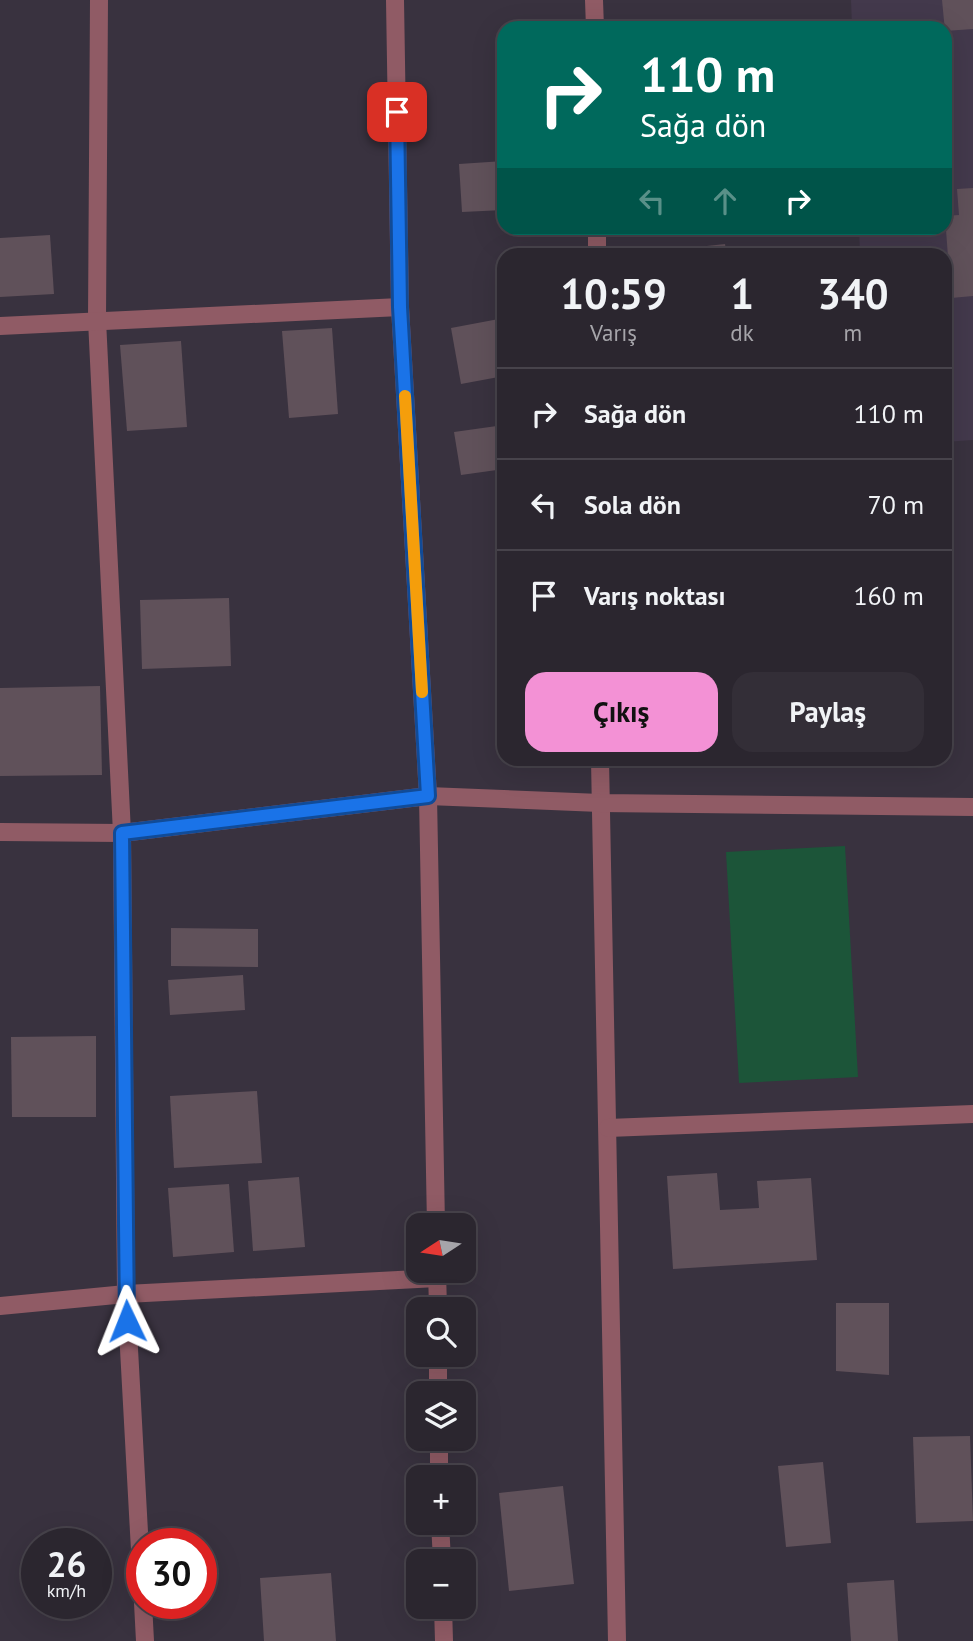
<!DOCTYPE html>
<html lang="tr">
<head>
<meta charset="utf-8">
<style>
	:root { --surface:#2b262f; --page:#332e37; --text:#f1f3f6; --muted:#a6a5aa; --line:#47434b; --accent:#f391d5 }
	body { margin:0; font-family:"PT Sans",sans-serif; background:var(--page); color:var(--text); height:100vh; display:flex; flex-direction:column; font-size:26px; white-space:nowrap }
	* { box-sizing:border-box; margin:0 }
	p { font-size:23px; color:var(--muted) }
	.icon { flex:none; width:38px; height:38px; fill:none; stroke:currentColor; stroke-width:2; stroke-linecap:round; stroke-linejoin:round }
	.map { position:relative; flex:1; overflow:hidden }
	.drawer { position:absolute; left:497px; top:248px; width:455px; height:518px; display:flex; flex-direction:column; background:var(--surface); border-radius:21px; box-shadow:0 7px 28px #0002,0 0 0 2px var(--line) }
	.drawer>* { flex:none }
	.top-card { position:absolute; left:497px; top:21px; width:455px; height:214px; border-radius:21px; box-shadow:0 7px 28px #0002,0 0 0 2px var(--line); background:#00695c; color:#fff; overflow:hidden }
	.needle { width:46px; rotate:258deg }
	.controls { position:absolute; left:406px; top:1213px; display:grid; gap:14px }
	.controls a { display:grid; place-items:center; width:70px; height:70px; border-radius:14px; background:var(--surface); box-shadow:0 7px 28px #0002,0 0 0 2px var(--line); font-size:35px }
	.speed { position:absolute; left:21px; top:1528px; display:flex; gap:14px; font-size:35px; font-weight:700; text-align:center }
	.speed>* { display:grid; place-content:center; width:91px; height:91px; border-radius:50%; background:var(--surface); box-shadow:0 7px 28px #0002,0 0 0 2px var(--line); line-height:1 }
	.speed small { font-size:18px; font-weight:400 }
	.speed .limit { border:10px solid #d22; background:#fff; color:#111 }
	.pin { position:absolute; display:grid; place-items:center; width:60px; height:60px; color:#fff; margin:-30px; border-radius:14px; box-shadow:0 4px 10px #0006 }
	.me { position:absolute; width:77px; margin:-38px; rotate:358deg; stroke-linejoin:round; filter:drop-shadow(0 0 5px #0008) }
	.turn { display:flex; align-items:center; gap:24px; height:147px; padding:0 28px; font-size:32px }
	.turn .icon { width:91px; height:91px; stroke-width:2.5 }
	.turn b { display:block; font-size:49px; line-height:60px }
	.lanes { display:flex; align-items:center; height:66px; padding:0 28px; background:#0003; justify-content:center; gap:35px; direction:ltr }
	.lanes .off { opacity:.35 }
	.eta { display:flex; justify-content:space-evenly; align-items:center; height:119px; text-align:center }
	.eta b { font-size:42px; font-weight:700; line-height:49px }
	.action { display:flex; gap:14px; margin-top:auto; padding:14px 28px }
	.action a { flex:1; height:80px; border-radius:21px; background:var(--accent); color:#111; font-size:28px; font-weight:700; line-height:80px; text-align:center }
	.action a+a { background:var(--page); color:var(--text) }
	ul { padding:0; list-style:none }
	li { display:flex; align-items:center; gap:21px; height:91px; padding:0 28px; border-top:2px solid var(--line) }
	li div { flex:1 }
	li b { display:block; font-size:26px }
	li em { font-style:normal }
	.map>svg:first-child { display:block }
	.built { fill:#43394c }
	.grass { fill:#1c5539 }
	.building { fill:#60515a }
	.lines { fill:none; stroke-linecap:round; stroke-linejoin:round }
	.minor { stroke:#905b65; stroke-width:18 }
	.tertiary { stroke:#905b65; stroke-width:18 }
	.route-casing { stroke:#114b97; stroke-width:18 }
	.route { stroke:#1a73e8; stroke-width:12 }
	.slow { stroke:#f59e0b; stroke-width:12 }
</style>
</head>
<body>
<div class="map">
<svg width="973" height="1641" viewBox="0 0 973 1641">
	<rect width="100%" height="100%" fill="#39323f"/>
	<path class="built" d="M851,0H973V440L945,442V256L860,255L859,228H945V28H852Z"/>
	<path class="grass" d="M845,846L858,1077L739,1083L726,852Z"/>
	<g class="building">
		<path d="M942,0H973V29L945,31Z"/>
		<path d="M504,161V210L462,212L459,164Z"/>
		<path d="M973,188V296L951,298L945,216L959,215L957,189Z"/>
		<path d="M50,235L54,294L0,297V238Z"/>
		<path d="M725,244L727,256H662L661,251Z"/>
		<path d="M504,318V376L461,384L451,328Z"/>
		<path d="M332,328L338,414L289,418L282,331Z"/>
		<path d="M181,341L187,427L127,431L120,345Z"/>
		<path d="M504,425V469L461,475L454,432Z"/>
		<path d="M229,598L231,666L142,669L140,600Z"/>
		<path d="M100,686L102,775L0,776V688Z"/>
		<path d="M171,928L258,929V967L171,966Z"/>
		<path d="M243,975L245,1010L170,1015L168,980Z"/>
		<path d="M96,1036V1117H12L11,1037Z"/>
		<path d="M257,1091L262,1163L174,1168L170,1096Z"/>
		<path d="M717,1173L720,1210L759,1208L757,1181L811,1178L817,1260L673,1269L667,1176Z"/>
		<path d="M299,1177L305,1247L253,1251L248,1181Z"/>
		<path d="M229,1184L234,1252L173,1257L168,1188Z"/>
		<path d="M836,1303H889V1375L836,1371Z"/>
		<path d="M970,1436L973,1521L916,1523L913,1437Z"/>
		<path d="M823,1462L831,1543L786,1547L778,1466Z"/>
		<path d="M563,1486L574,1584L509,1591L499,1493Z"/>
		<path d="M331,1573L336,1641H264L260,1578Z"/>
		<path d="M894,1580L898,1641H851L847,1583Z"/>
	</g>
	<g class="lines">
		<g class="minor">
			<path d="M99,0L97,320L122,833L126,1294L142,1587"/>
			<path d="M395,0L400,307L428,796L436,1225"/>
			<path d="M594,0L595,28"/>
			<path d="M597,228V256"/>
			<path d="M0,326L400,307"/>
			<path d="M600,760L617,1641"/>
			<path d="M608,1128L973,1114"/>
			<path d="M437,1270L438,1309"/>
			<path d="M0,1306L126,1294L437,1278"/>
			<path d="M438,1354V1393"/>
			<path d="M439,1438V1477"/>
			<path d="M440,1522L442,1561"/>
			<path d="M143,1603L145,1641"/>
			<path d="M443,1606L444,1641"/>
		</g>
		<path class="tertiary" d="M0,832L122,833L428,796L600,803L973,807"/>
	</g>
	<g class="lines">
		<g class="route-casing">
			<path id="route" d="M127,1321L122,833L428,796L400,307L397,112"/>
		</g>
		<use href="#route" class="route"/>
		<path class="slow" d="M405,396L422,692"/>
	</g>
</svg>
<div class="controls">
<a><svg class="needle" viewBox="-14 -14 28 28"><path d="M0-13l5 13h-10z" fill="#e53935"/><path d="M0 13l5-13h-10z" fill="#a6a5aa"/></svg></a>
<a><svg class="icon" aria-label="search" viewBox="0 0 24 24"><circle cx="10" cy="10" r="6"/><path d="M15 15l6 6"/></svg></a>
<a><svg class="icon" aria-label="layers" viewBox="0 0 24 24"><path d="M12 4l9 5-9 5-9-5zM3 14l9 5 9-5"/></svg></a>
<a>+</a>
<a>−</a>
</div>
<div class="speed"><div>26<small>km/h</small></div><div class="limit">30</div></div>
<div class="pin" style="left:397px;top:112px;background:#d93025"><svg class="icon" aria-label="arrive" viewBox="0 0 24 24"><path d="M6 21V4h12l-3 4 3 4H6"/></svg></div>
<svg class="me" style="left:127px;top:1321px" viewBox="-20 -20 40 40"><path d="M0-17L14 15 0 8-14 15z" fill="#1a73e8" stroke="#fff" stroke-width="4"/></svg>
<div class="top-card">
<div class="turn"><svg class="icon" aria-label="right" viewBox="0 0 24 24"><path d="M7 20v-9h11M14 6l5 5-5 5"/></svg><div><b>110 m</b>Sağa dön</div></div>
<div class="lanes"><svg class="icon off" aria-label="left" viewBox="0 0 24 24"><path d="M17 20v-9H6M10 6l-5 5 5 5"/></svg><svg class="icon off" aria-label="ahead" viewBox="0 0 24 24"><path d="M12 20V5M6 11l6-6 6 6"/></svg><svg class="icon" aria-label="right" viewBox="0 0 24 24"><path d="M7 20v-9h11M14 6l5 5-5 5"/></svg></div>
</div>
<section class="drawer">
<div class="eta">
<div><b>10:59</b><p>Varış</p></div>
<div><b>1</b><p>dk</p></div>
<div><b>340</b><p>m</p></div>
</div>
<ul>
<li><svg class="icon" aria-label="right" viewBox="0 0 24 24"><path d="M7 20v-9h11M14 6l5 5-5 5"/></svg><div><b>Sağa dön</b></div><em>110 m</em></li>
<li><svg class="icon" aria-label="left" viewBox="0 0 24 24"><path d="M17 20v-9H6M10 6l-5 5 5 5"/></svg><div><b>Sola dön</b></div><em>70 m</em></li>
<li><svg class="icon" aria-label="arrive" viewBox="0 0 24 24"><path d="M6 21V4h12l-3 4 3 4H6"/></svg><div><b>Varış noktası</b></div><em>160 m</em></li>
</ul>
<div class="action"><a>Çıkış</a><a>Paylaş</a></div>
</section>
</div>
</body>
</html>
